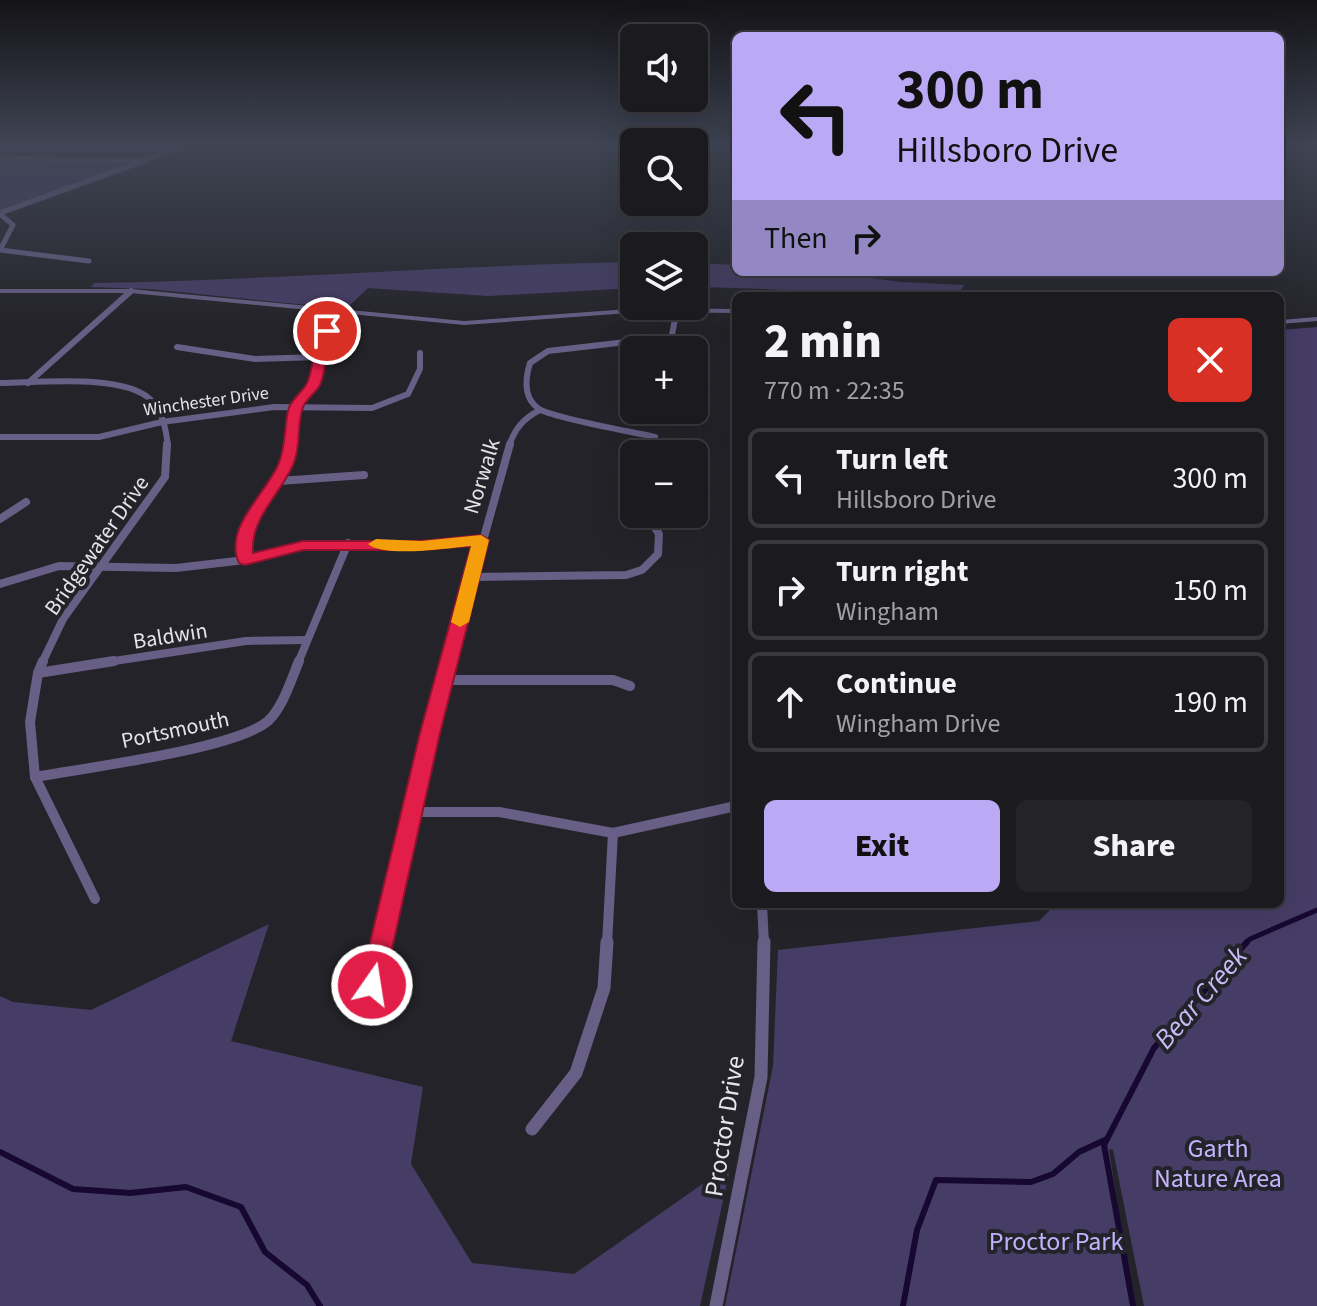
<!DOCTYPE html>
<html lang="en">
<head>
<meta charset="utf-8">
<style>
	:root { --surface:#1b1a1f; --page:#242328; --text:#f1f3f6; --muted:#a0a1a4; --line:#39383d; --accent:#baaaf6 }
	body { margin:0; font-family:"Source Sans 3",sans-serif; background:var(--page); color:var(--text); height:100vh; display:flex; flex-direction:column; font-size:30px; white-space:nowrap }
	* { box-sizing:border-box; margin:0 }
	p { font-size:26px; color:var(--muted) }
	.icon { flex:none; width:44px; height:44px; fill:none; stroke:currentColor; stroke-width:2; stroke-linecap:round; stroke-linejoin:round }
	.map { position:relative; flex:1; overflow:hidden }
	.sheet { position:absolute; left:732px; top:292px; width:552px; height:616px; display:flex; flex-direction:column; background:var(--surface); border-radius:12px; box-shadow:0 8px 32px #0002,0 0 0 2px var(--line) }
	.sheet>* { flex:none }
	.guide { position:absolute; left:732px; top:32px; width:552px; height:244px; border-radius:12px; box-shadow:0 8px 32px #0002,0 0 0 2px var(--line); background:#baaaf6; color:#111; overflow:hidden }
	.fabs { position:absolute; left:620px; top:24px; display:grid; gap:16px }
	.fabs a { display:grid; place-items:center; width:88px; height:88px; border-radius:12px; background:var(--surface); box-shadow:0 8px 32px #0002,0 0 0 2px var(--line); font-size:40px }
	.pin { position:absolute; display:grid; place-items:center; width:68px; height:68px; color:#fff; margin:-34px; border:4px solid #fff; border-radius:50%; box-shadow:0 2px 8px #0007 }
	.me { position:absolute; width:88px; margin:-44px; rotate:13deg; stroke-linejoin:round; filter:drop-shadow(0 0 6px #0008) }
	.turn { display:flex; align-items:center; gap:28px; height:168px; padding:0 32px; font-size:36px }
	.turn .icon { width:104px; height:104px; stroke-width:2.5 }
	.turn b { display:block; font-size:56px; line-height:68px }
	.then { display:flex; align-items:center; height:76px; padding:0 32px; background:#0003; gap:16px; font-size:30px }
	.round { display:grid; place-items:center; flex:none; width:84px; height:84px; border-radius:12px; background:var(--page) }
	.headline { display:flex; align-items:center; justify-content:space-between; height:136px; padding:0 32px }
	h1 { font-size:48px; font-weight:800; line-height:60px }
	.primary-button { display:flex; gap:16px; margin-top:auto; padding:16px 32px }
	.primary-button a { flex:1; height:92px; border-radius:12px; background:var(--accent); color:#111; font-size:32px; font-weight:800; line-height:92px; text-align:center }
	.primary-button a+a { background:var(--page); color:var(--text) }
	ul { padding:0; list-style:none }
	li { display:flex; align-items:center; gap:24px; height:100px; margin:0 16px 12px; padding:0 16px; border:4px solid var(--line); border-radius:12px }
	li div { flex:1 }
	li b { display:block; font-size:30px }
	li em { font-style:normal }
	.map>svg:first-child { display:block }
	.green { fill:#463d66 }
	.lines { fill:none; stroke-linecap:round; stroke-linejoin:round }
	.stream-far1 { stroke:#160830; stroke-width:5 }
	.stream { stroke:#160830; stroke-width:6 }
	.minor-far4 { stroke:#675f86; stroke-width:5 }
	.minor-far3 { stroke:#675f86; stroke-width:6 }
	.minor-far2 { stroke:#675f86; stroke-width:8 }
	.minor-far1 { stroke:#675f86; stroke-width:10 }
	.minor { stroke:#675f86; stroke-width:13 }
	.tertiary { fill:#675f86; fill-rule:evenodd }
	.route { fill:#e11d48; stroke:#92132f; stroke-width:2 }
	.slow { fill:#f59e0b }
	.labels { text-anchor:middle; stroke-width:8; stroke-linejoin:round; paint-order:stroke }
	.far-street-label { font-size:18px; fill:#e5e4e8; stroke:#242329 }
	.street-label { font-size:22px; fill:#e5e4e8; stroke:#242329 }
	.near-street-label { font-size:26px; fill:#e5e4e8; stroke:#242329 }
	.near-park-label { font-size:26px; fill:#c2b2fc; stroke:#242329 }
	.near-water-label { font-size:28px; font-style:italic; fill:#c8bdf9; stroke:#242329 }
</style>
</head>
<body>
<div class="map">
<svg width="1317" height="1306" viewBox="0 0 1317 1306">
	<rect width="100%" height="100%" fill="#242329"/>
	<g class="green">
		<path d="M0,145H176L156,153L0,152Z"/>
		<path d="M0,160L151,162L0,216Z"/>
		<path d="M634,262V288L488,296L368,288L346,309L149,289L91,287L94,283C275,280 454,265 634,262Z"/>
		<path d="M694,263L736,265V272H826L901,282L965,285L955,296C868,296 781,288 694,287Z"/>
		<path d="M1317,327V1306H1144L1113,1150L1109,1149L1133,1306H725L773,1066L778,950L1039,921L1056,904H1280V330Z"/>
		<path d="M269,924L231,1041L423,1087L411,1164L472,1263L574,1274L731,1164L700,1306H0V996L13,1002L91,1010Z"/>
	</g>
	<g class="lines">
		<path class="stream-far1" d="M1245,944L1250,939L1317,910"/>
		<g class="stream">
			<path d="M0,1152L73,1189L130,1193L186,1187L241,1207L265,1252L307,1285L320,1306"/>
			<path d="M903,1306L917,1230L936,1180L1031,1182L1053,1174L1079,1152L1107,1139"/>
			<path d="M1133,1306L1104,1145L1154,1048L1247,942"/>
		</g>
		<g class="minor-far4">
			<path d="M0,158L141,161"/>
			<path d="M0,213L186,145"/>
			<path d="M0,214L13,225L0,250L89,261"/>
		</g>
		<g class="minor-far3">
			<path d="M734,311L736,348"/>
			<path d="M177,347L255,359L318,357"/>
			<path d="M669,350L677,309"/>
			<path d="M0,383C37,383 124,373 151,400C163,412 166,430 168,446"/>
			<path d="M28,383L131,291"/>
			<path d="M0,437H99L162,422L274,407L372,408L408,394L420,369V353"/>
			<path d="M655,437C633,432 553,418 539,409C523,398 525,379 530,363L548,351L670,337"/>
			<path d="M291,446L295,407L314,383L320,342L344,313"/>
			<path d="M509,446C515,428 524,418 540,410"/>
		</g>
		<g class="minor-far2">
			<path d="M279,481L364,475"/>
			<path d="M0,519L26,502"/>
			<path d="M245,560C243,506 288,488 292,444"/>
			<path d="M473,577L626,575L642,570L658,554L659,534L651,521"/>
			<path d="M0,584L59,566L176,568L245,560L303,546H421L481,540"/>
			<path d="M42,663L63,619L165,477L167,444"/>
			<path d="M101,663L246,641L307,640"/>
			<path d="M298,663L348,543"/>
			<path d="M449,663L510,444"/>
		</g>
		<g class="minor-far1">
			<path d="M43,661L38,673L30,722L35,777L95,899"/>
			<path d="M38,673L114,661"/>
			<path d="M443,680H613L630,686"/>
			<path d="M35,777C84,768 236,749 268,721C283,707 291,680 299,661"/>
			<path d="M411,812H499L613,833L736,806"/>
			<path d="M762,904L764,944"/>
			<path d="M381,944L450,661"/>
			<path d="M607,944L613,833"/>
		</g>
		<g class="minor">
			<path d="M372,985L382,942"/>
			<path d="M532,1129L576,1073L604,988L607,942"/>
			<path d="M716,1306L761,1077L764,942"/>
		</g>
		<g class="tertiary">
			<path d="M0,289H131L464,321L643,308L736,309V313L643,312L464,325L131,293H0Z"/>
			<path d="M1317,317V321L1280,324V320Z"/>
		</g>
	</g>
	<linearGradient id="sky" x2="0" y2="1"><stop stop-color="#141317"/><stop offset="0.44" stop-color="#3f4554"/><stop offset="1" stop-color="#3f4554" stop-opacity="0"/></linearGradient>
	<rect width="1317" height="328" fill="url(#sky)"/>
	<path class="route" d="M323,329L333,331C323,348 328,368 320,385C315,394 304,400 302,410C297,428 301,447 293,465C280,495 250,518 253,553L303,541H421L481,535L489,540L440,733L384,985L381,993L372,996L363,993L360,985L420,733L471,546L421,550H303L245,565L239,563C223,528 265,495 278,465C286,448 284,429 288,411C290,399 304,392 308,381C315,363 311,346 323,329Z"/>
	<path class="slow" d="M481,535L489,540L469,622L460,627L451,622L471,546C449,548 384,558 368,544L376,539L421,541Z"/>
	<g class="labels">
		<g class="far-street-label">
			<text transform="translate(206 401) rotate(-8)" y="6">Winchester Drive</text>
		</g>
		<g class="street-label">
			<text transform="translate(481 476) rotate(-73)" y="8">Norwalk</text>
			<text transform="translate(96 545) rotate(-55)" y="8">Bridgewater Drive</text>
			<text transform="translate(170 635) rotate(-9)" y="8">Baldwin</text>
			<text transform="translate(175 729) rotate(-12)" y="8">Portsmouth</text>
		</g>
		<g class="near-street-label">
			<text transform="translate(724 1126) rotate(-81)" y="9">Proctor Drive</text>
		</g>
		<g class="near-park-label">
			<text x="1218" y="1157">Garth<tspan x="1218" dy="30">Nature Area</tspan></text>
			<text x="1056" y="1250">Proctor Park</text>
		</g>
		<g class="near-water-label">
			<text transform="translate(1200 997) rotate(-49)" y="10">Bear Creek</text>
		</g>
	</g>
</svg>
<div class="fabs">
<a><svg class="icon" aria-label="sound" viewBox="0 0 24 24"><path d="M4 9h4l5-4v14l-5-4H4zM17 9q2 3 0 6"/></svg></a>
<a><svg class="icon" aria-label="search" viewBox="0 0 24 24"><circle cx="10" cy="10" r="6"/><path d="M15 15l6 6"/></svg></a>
<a><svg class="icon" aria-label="layers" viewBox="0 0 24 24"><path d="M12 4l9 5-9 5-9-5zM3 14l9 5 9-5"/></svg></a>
<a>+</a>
<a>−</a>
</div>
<div class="pin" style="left:327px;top:331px;background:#d93025"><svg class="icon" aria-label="arrive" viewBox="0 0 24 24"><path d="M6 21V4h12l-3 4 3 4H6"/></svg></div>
<svg class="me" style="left:372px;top:985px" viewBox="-20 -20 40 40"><circle r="17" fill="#e11d48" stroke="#fff" stroke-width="3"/><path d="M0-11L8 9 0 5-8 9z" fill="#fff"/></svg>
<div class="guide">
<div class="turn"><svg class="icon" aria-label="left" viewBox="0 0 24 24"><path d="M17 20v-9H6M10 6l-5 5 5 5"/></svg><div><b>300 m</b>Hillsboro Drive</div></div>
<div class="then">Then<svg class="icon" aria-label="right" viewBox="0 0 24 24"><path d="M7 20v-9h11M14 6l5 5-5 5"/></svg></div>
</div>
<section class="sheet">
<div class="headline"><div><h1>2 min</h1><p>770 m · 22:35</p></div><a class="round" style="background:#d93025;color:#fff"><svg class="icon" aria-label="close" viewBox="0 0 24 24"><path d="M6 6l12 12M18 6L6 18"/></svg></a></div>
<ul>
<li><svg class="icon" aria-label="left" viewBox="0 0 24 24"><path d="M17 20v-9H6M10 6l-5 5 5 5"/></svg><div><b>Turn left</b><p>Hillsboro Drive</p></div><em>300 m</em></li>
<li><svg class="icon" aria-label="right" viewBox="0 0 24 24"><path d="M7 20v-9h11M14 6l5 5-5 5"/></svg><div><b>Turn right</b><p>Wingham</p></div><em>150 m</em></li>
<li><svg class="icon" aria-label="ahead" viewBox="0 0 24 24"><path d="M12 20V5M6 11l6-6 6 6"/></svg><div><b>Continue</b><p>Wingham Drive</p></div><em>190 m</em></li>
</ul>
<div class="primary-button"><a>Exit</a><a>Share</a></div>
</section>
</div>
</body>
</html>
